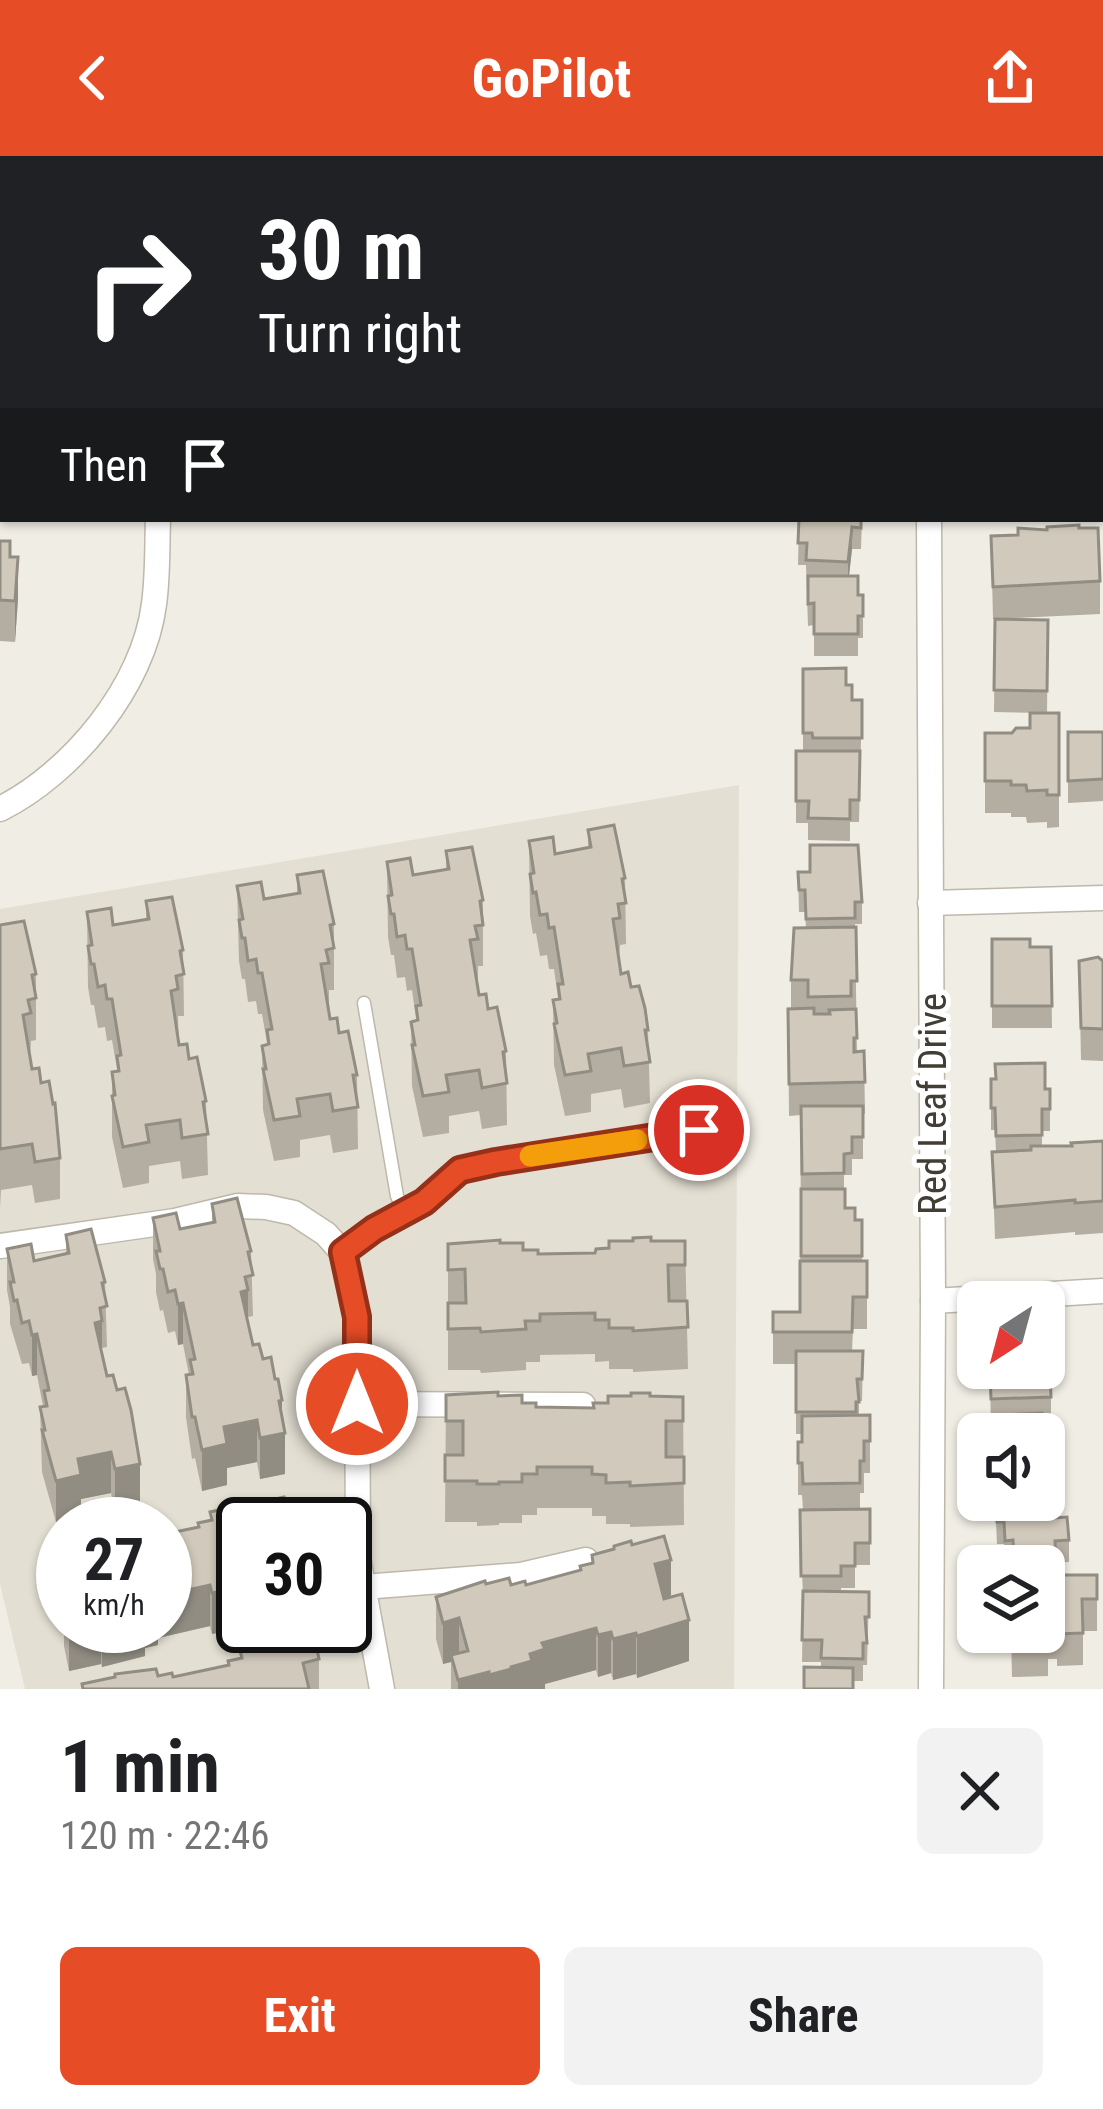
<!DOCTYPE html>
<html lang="en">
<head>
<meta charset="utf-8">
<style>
	:root { --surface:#fff; --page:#f2f2f2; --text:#202124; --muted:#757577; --accent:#e64c26 }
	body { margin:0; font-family:"Roboto Condensed",sans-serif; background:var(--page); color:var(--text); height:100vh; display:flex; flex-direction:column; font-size:45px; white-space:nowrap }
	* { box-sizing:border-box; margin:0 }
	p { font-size:39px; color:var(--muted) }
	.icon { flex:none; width:66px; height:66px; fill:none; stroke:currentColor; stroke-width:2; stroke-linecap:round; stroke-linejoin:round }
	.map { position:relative; height:1533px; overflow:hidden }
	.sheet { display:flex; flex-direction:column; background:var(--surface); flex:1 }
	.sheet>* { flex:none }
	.hud { position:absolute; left:0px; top:0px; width:1104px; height:366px; box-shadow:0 3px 9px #0004; background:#202124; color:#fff; overflow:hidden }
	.needle { width:78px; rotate:216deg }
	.buttons { position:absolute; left:957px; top:1125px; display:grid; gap:24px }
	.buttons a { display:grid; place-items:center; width:108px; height:108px; border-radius:18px; background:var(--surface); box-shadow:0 3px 9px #0004; font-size:60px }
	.speed { position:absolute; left:36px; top:1341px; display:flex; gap:24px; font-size:60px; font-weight:700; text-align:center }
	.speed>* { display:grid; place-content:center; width:156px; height:156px; border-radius:50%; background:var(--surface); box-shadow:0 3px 9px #0004; line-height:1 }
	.speed small { font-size:30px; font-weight:400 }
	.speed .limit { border:6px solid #111; border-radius:18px; background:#fff; color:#111 }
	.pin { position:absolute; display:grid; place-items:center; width:102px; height:102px; color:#fff; margin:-51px; border:6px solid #fff; border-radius:50%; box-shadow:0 3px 12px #0007 }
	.me { position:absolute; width:132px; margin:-66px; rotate:0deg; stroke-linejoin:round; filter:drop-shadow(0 0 9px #0008) }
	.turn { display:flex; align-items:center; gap:42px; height:252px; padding:0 60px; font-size:54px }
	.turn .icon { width:156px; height:156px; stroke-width:2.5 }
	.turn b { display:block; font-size:84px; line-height:102px }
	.then { display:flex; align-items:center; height:114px; padding:0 60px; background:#0003; gap:24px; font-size:45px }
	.round { display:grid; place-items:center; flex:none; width:126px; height:126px; border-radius:18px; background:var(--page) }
	.headline { display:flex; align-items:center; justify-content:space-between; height:204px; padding:0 60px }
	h1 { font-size:72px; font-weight:700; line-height:90px }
	.button { display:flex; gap:24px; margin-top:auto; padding:24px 60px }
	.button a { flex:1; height:138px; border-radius:18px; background:var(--accent); color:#fff; font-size:48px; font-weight:700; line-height:138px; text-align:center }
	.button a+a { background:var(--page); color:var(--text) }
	header { display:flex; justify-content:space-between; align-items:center; height:156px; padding:0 60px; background:var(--accent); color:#fff; font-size:54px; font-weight:700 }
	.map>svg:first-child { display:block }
	.residential { fill:#e4dfd3; fill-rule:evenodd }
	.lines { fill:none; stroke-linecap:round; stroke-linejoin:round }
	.lane-casing { stroke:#beb8ab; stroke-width:15 }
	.street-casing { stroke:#beb8ab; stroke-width:27 }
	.lane { stroke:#fff; stroke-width:12 }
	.street { stroke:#fff; stroke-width:24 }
	.wall { fill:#b4ada1 }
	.shaded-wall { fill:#928d83 }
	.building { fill:#d1c9bb; stroke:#928d83; stroke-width:3 }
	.route-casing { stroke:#963119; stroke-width:30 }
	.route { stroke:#e64c26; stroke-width:21 }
	.slow { stroke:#f59e0b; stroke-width:21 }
	.labels { text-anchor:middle; stroke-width:10; stroke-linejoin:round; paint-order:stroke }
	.street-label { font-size:39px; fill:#423e35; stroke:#fff }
</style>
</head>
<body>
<header><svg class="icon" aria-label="back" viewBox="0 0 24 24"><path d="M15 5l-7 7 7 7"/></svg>GoPilot<svg class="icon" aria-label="share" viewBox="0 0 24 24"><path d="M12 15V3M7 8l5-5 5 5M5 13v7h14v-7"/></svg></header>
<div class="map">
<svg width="1103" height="1533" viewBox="0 0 1103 1533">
	<rect width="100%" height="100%" fill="#f0ede4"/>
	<path class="residential" d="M739,629L734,1533H25L0,1428V753ZM63,1368H165V1470H63ZM243,1368H345V1470H243Z"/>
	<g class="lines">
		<g class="lane-casing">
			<path id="lane" d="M364,847L397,1040L405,1057"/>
		</g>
		<g class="street-casing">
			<g id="street">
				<path d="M158,3V0"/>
				<path d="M1018,3L1021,0"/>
				<path d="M1101,340L1103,339"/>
				<path d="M929,363L933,1145L931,1533"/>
				<path d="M0,653C72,617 144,530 154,448C158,420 157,391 158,363"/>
				<path d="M930,747L1103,742"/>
				<path d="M0,1090L175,1065L238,1050L266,1051L294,1057L326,1078L342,1096L357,1161L358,1402L382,1533"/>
				<path d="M342,1096L374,1073L424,1046L460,1014L496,1006L699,975"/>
				<path d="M933,1145L1103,1135"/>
				<path d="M357,1248L583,1249"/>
				<path d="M363,1431L521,1419L586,1404"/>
			</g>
		</g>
		<use href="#lane" class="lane"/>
		<use href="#street" class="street"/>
	</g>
	<g class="wall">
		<path d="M799,363H862L861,393H852L849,420L858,439H863V482H858V500H814V469L808,470L806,409H798Z"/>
		<path d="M1047,374L1100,425V458L993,463L991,380L1018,379Z"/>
		<path d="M0,385L10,401L18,442L15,486L0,485Z"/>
		<path d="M995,463L1048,464L1047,557L994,556Z"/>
		<path d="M803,513L846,529L852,544H862L859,666H850V685L808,684V667H796V595H803Z"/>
		<path d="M1059,557V671L1047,672V666L1027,667L1026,661H1011V657H985V577H1012L1030,572Z"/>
		<path d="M1068,576H1103V645L1068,647Z"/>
		<path d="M588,674L625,722L626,788L620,789L619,803L621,818L631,831L648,874L650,947L624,952L621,933L591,938V956L565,960L554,909L553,844L558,842L554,813H549L547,799L540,800L536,777L533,778L530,760L529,685L555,698L588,692Z"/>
		<path d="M446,695L483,744V810H478V825L479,839L488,853L506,895L507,969L482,973L479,955L449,960V977L423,981L412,930L411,866L416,865V862L412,834L407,835L405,821L397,822L394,799H391L388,781L387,706L413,719L446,713Z"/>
		<path d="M798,716H810L862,746V768H855V771L857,896L864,895L865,958H863V1003H852V1019H844V1033L845,1052L855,1064H862V1105H867V1173H853L852,1195H863L862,1245H859V1259H870V1317H864V1337H860V1353H870V1409H855V1432H841V1435L869,1436L867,1509H863V1525H853L821,1511V1506H802L803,1442L800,1354H803L802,1339H798V1286H802V1278H796V1208H773V1156H800L801,959L789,960L788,853H791V824L806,772L805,756H799Z"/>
		<path d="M297,719L334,768V834H329V849L330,863L339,877L357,919L358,993L333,997L330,979L300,984V1001L274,1005L263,954L262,890L267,889V887L262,858H258L256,845L248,846L245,823H242L239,805L237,730L264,743L297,737Z"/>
		<path d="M146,745L183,794L184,860H178L179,889L189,903L206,945L208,1019L182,1023L180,1005L149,1010V1027L123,1032L112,981V916L117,915V913L112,884L107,885L105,871L98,872L94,849H91L88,831L87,756L113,769L146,764Z"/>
		<path d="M0,769L36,818V884L31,885L30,899L32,913L41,927L60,1002V1043L35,1047L32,1029L1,1034L0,1052Z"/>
		<path d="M992,783L1030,791H1051L1052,872H992Z"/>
		<path d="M1079,805H1103V905L1081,904Z"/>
		<path d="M991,923L1050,933V975H1042V990H1071L1103,985V1077L1075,1079V1076L995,1083L992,996H996L995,974H991Z"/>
		<path d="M212,1048L251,1095L253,1160L248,1161V1168L253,1189L263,1203L282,1262L285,1318L260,1323L257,1306L227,1312V1329L202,1335L195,1302L192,1303L186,1261V1219H189L183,1188L178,1189L175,1175L168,1177L163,1154L160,1155L156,1136V1118L153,1103V1062L180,1073L212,1066Z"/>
		<path d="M66,1079L105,1126L107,1191L102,1192V1200L140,1349L115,1354L111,1337L81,1343V1361L56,1366L42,1316L40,1251L43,1250L37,1219L32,1220L29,1207L22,1208L10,1168V1151L7,1134V1093L34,1105L66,1098Z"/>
		<path d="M633,1085H685L688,1213L633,1216V1213H609V1205L595,1206V1198L540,1199V1206H526V1214L481,1217L480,1214H448V1088L500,1087L538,1098L595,1097Z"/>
		<path d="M993,1212L1051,1241V1273H1042L1043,1278H1000V1275L991,1276L990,1218H993Z"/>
		<path d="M446,1239L498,1240L536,1251L594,1252L608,1247L683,1241L684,1369L630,1371V1368H606V1360H592V1352H537V1359H522V1367H499V1369L477,1370V1366H445Z"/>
		<path d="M1044,1308L1045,1336L1055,1362L1069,1384V1406L1056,1407V1419H1097V1475H1083V1509L1057,1510V1503H1048V1520L1012,1521L1011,1476H1044V1410H1013V1406L1005,1407L1004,1388H997L995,1344H1044Z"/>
		<path d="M252,1348L289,1368H243V1470H292L251,1480V1477L227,1483L226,1475L212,1478L210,1470L158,1482V1489L145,1492V1500L102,1511L101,1508L69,1515L64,1490V1470H165L198,1371L210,1364V1356Z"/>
		<path d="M63,1387V1456L58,1457L52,1431V1390Z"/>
		<path d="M632,1389L671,1441L689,1505L637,1522L636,1518L613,1524L611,1517L598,1521L596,1514L545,1528V1533H451V1506L443,1508L436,1483V1441L486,1428L526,1429L580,1415V1410L592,1407V1399Z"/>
		<path d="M282,1487L319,1503V1533H82V1528L158,1520L173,1521L228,1509L240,1502V1495Z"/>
	</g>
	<g class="shaded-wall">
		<path d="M852,371V393L848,428V406Z"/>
		<path d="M18,401V442L15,486V445Z"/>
		<path d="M248,1134V1175L241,1136Z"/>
		<path d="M183,1147V1188L178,1189V1148Z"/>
		<path d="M102,1165V1207L95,1167Z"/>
		<path d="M37,1178V1219L32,1220V1179Z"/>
		<path d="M282,1244V1277H285V1318L260,1323V1282L279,1245Z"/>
		<path d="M257,1264V1306L227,1312V1329L202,1335V1294L224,1271Z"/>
		<path d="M111,1296V1337L81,1343V1361L56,1366V1325L78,1303Z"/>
		<path d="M140,1308V1349L115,1354V1313Z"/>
		<path d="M671,1404V1445L655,1449V1408Z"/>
		<path d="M63,1414V1456L58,1457V1416Z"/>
		<path d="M210,1429V1470L158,1482V1489L145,1492V1500L102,1511V1470H165V1439Z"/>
		<path d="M226,1434V1475L212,1478V1437Z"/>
		<path d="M243,1438V1470H251V1477L227,1483V1442Z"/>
		<path d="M459,1462V1503L451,1499V1506L443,1508V1467Z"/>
		<path d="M689,1464V1505L637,1522V1480Z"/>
		<path d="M88,1470H101V1508L69,1515V1474Z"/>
		<path d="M251,1470H292L251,1480Z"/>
		<path d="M596,1472V1514L545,1528V1533H489V1519L511,1511L542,1487Z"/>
		<path d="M611,1476V1517L598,1521V1479Z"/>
		<path d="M636,1477V1518L613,1524V1483Z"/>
		<path d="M489,1516V1533H458V1524Z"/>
	</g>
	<g class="building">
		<path d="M842,0H903L909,3H841Z"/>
		<path d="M1088,0L1092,2L1094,0H1103V57L1101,60V3H1085Z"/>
		<rect x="1101" y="198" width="2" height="54"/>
		<path d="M799,363H861V372L852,371L848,406L806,404L807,387H798Z"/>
		<path d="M1079,369V372H1098L1100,425L993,431L991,380L1018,379V372L1047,374V371Z"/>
		<path d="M0,385H10V401H18L15,445L0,444Z"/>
		<path d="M808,420H858V439H863V460H858V478H814V447L808,448Z"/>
		<path d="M995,463L1048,464L1047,535L994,534Z"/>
		<path d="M846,512V529H852V544H862V582H813L812,577H803V513Z"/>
		<path d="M1030,557H1059V639H1047V634L1027,635L1026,629H1011V625H985V577H1012L1016,572H1030Z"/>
		<path d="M1068,576H1103V623L1068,625Z"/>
		<path d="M796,595H860L859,644H850V663L808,662L809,645H796Z"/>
		<path d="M614,669L625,722L622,723L626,747L618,748L620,762L613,763L621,818L628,816L631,831L639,830L645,852L648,874H645L650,906L624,910L621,892L588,898L591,915L565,919L554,868L557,867L553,844L560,843L558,828H563L554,771L549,772L547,758L540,759L536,736L533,737L530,718L534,717L529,685L553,681L555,698L591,691L588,674Z"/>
		<path d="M810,689H858L862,746H855V762L806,763L805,734H799L798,716H810Z"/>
		<path d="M472,691L483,744L480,745L483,769L475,770L478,783L470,784L479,839L486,838L488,853L497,851L506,895L503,896L507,927L482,932L479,914L446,919L449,936L423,940L412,889H415L411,866L418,864L416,850L421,849L412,793H407L405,779L397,781L394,758H391L388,740L392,739L387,706L410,702L413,719L449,713L446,695Z"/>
		<path d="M323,715L334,768L330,769L334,792L326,794L329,807L321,808L330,863L337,862L339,877L348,875L357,919H353L358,951L333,955L330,938L297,943L300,960L274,964L263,913H266L262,890L269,888L267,874L272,873L262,817H258L256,803L248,805L245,782H242L239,764L243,763L237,730L261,726L264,743L300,737L297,719Z"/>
		<path d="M172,741L183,794L180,795L184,818L176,820L178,833L171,835L179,889L187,888L189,903L197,901L206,945L203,946L208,978L182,982L180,964L146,969L149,986L123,991L112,940L115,939L112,916L119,915L117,900L121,899L112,843H107L105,829L98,831L94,808H91L88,790L92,789L87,756L111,752L113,769L149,763L146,745Z"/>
		<path d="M24,765L36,818L32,819L36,842L28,844L31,857L23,859L32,913L39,912L41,927L49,925L53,948L55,947L60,1002L35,1006L32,988L0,993V769Z"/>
		<path d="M856,771L857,825H851V840L808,841V824H791L794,772Z"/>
		<path d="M992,783H1030V791H1051L1052,850H992Z"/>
		<path d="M1098,801L1103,805V873L1081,872L1079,805Z"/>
		<path d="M814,852V858H830L829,854L856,853L857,882H854V896L864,895L865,926L789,928L788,853Z"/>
		<path d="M1045,907V933H1050V953H1042V979L996,980L995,952H991V923H996L995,908Z"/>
		<path d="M801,950H863V981H852V997L844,998V1017L802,1018Z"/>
		<path d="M1103,985V1045L1075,1047V1044L995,1051L992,996L1031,994V990H1072L1071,987Z"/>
		<path d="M801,1033H845V1052H855V1064H862V1100H801Z"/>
		<path d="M237,1042L251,1095L248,1096L253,1119L245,1121L248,1134L241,1136L253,1189L259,1188L263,1203L271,1201L275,1223H278L282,1244L279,1245L285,1277L260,1282L257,1264L224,1271L227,1288L202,1294L195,1261H192L186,1219L193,1218L190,1204L195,1203L183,1147L178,1148L175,1134L168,1136L163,1113H160L156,1095H160L153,1062L176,1057L180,1073L215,1066L212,1048Z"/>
		<path d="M91,1073L105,1126L102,1127L107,1150L100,1152L102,1165L95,1167L107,1220L113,1219L117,1234L125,1232L131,1254L140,1308L115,1313L111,1296L78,1303L81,1319L56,1325L42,1274H45L40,1251L47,1250L44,1235L49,1234L37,1178L32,1179L29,1165L22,1167L17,1144L14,1145L10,1126H14L7,1093L31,1088L34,1105L69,1097L66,1079Z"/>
		<path d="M651,1081V1085H685V1109H668L669,1145H687L688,1171L633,1175V1172H609V1164H595V1157L540,1158V1165H525L526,1173L481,1176L480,1172L448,1173V1147H466L465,1113L448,1114V1088L500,1084V1087H523V1094H538V1098L595,1097L596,1093L609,1092V1085H633V1082Z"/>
		<path d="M800,1105H867V1141H853L852,1176H773V1156H800Z"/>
		<path d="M1044,1165H1048L1051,1241L991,1243L990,1218H995L994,1212H1044Z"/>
		<path d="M796,1195H863L862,1223H857L859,1246H856V1256H796Z"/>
		<path d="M498,1236V1240L522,1239V1247H536V1251L594,1252L593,1247H608V1240H631V1237H650V1240L683,1241V1265H666V1301H684V1327L630,1330V1326L606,1327V1319L592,1318V1311H537V1318H522V1326H499V1328H477V1325H445V1299H463V1265H446V1239Z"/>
		<path d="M1042,1257L1043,1278H1001L1000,1259Z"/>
		<path d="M870,1259V1285H864V1305H860V1327L803,1328L802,1307H798V1286H802V1260Z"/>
		<path d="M1053,1335L1055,1362L1067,1361L1069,1384L1055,1385L1056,1401L1014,1404L1013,1384L1005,1385L1004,1366H997L995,1344H1044V1336Z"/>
		<path d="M284,1341L289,1365L275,1368H243V1438L227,1442L226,1434L212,1437L210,1429L165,1439V1378L199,1371L198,1367L212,1364L210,1356L233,1351V1348L251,1344L252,1348Z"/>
		<path d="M870,1353V1387H855V1410H841V1420H801L800,1354Z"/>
		<path d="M664,1380L671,1404L655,1408L664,1443L682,1438L689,1464L637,1480L636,1477L613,1483L611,1476L598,1479L596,1472L542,1487L545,1493L530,1498L532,1505L511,1511V1513L489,1519V1516L458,1524L451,1499L468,1495L459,1462L443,1467L436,1441L485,1425L486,1428L509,1422L511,1429L525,1425L526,1429L581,1414L580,1410L593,1407L592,1399L614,1393V1390L631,1385L632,1389Z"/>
		<path d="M63,1387V1414L58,1416L52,1390Z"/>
		<path d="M1044,1419H1097V1443H1082L1083,1477L1057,1478V1471H1048V1488L1012,1489V1476H1044Z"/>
		<path d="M803,1435L869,1436V1461H865L867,1487H863V1503L821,1502L822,1484H802Z"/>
		<path d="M314,1479L319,1503L303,1507L309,1533H83L82,1528L115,1521V1518L156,1513L158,1520L172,1517L173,1521L229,1509L228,1505L242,1502L240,1495L263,1490L262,1487L281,1483L282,1487Z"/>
		<path d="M804,1511L853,1512V1533H804Z"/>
	</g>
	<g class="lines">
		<g class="route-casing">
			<path id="route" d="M357,1248V1161L343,1096L374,1073L424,1046L460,1014L496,1006L699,974"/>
		</g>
		<use href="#route" class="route"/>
		<path class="slow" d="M530,1000L637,984"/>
	</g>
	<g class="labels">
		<g class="street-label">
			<text transform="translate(932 948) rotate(-90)" y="14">Red Leaf Drive</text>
		</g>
	</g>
</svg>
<div class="buttons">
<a><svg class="needle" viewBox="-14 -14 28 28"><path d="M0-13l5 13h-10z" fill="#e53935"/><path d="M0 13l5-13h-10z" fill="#757577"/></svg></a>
<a><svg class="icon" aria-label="sound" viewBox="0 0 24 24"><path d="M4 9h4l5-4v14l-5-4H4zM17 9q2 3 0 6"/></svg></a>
<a><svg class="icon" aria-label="layers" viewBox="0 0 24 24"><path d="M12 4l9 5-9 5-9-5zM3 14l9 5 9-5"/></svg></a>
</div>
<div class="speed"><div>27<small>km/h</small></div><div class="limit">30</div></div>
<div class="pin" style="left:699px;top:974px;background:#d93025"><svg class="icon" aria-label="arrive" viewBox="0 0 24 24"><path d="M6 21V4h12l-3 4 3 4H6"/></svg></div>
<svg class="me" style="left:357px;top:1248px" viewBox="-20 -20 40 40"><circle r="17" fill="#e64c26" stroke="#fff" stroke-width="3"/><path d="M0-11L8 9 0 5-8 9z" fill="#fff"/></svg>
<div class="hud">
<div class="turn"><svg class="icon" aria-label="right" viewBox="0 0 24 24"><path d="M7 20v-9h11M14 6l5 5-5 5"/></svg><div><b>30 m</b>Turn right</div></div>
<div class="then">Then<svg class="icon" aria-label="arrive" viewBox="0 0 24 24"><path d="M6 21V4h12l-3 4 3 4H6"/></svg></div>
</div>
</div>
<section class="sheet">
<div class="headline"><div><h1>1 min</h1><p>120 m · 22:46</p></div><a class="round"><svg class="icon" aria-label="close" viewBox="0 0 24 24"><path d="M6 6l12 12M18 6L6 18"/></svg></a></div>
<div class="button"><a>Exit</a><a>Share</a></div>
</section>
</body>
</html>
